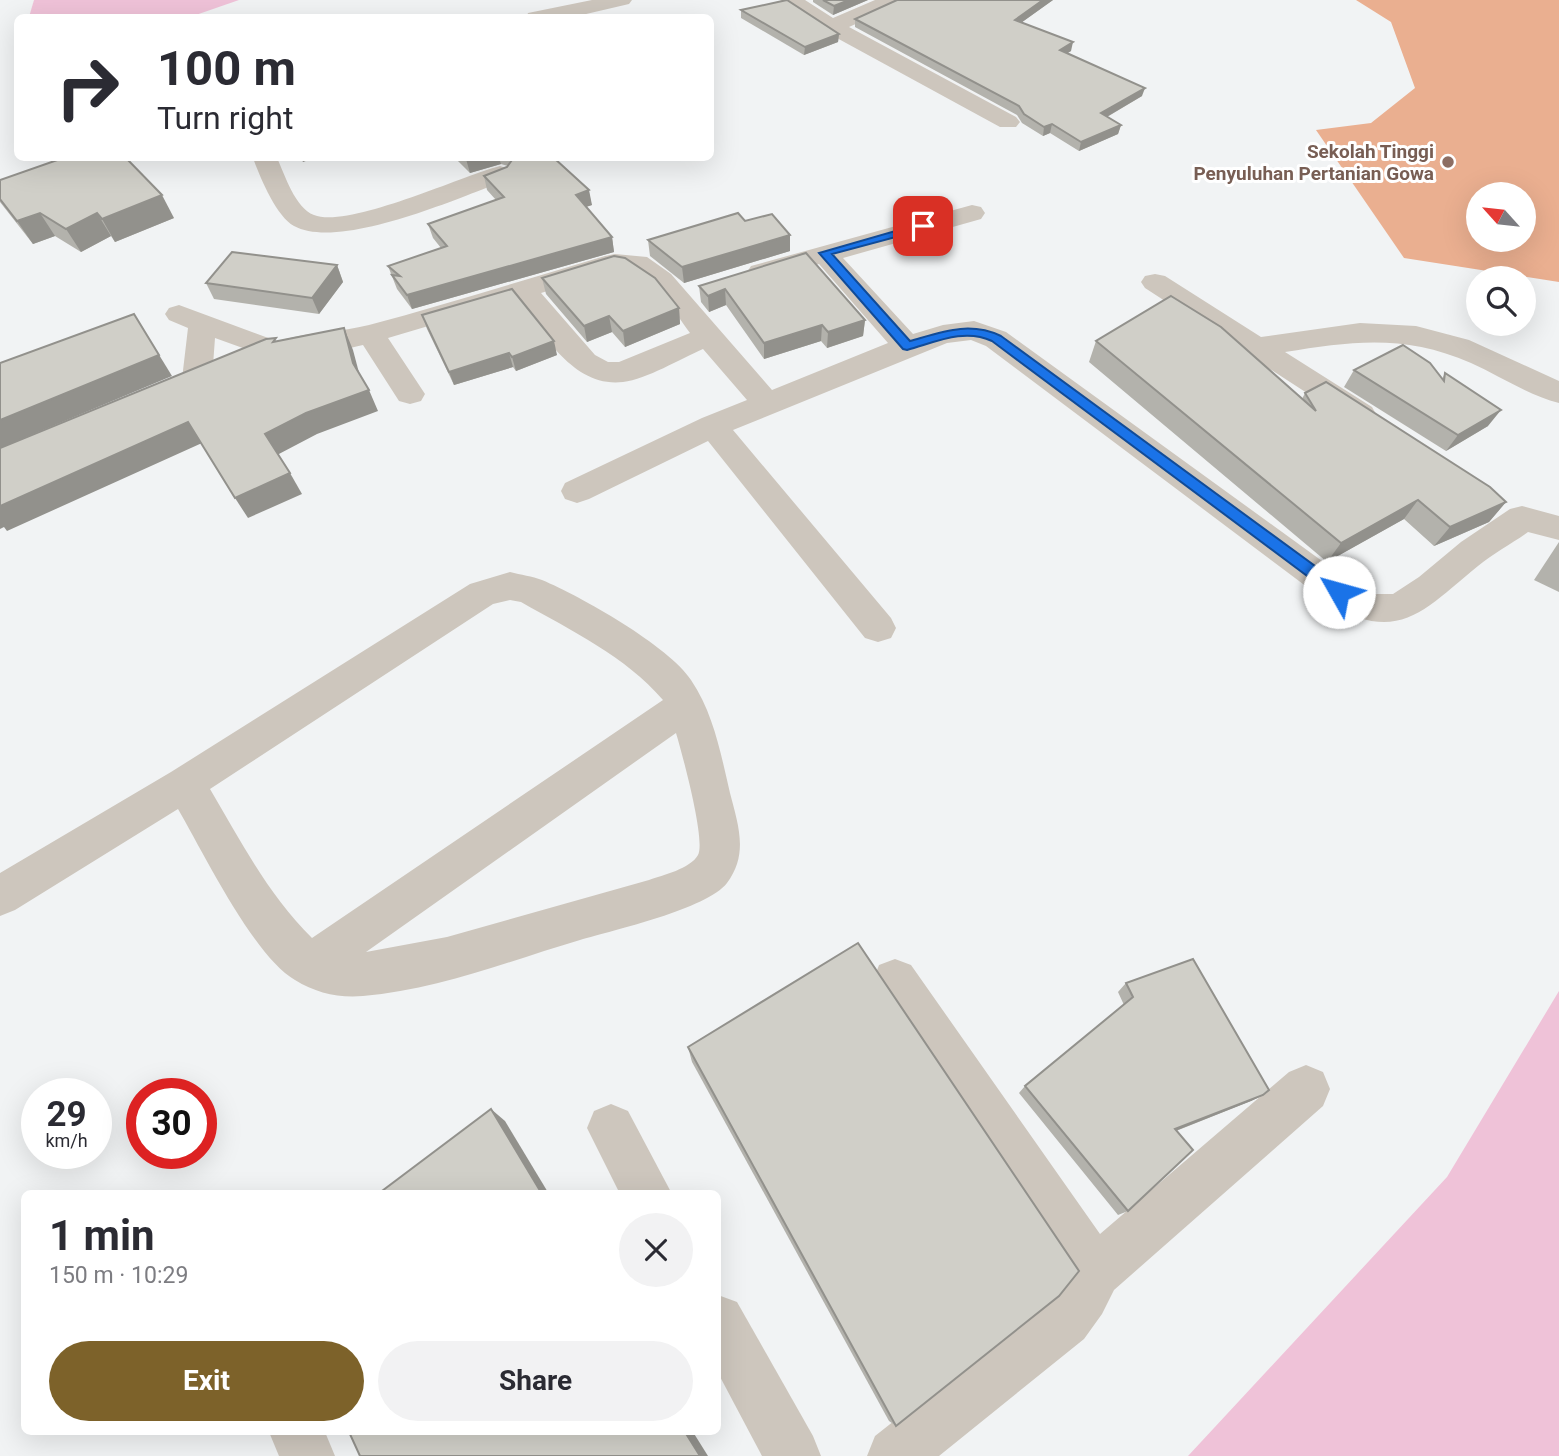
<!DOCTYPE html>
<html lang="en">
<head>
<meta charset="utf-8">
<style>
	:root { --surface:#fff; --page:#f2f2f3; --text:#2b2b33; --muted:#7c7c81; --accent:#7d622a }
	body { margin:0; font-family:Roboto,sans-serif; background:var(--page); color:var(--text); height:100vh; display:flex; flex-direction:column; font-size:26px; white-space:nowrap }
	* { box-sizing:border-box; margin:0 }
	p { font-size:23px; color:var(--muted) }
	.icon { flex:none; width:38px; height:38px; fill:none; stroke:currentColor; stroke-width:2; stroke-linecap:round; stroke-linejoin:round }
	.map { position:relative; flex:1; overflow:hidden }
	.drawer { position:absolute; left:21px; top:1190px; width:700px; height:245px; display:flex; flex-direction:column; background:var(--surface); border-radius:10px; box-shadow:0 7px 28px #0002 }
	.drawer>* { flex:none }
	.top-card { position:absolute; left:14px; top:14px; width:700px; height:147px; border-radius:10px; box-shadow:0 7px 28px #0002; background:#fff; color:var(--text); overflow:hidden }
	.needle { width:46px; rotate:297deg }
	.controls { position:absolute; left:1466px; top:182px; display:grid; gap:14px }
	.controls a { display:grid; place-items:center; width:70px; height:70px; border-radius:50%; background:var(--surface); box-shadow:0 7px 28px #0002; font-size:35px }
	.speed { position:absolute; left:21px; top:1078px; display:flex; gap:14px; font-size:35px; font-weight:700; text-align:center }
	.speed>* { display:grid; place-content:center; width:91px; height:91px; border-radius:50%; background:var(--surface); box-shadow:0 7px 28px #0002; line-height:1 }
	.speed small { font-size:18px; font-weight:400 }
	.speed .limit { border:10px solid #d22; background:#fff; color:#111 }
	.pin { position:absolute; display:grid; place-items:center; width:60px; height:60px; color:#fff; margin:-30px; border-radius:14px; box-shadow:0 4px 10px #0006 }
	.me { position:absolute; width:77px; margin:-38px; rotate:308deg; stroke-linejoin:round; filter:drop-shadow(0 0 5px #0008) }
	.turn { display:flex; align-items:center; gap:24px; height:147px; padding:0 28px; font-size:32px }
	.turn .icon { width:91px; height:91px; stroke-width:2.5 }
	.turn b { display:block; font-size:49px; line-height:60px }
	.round { display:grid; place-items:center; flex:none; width:74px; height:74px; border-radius:37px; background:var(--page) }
	.head { display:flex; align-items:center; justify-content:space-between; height:119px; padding:0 28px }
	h1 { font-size:42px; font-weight:700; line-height:52px }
	.button { display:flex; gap:14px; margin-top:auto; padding:14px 28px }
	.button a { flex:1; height:80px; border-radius:42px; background:var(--accent); color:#fff; font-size:28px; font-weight:700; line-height:80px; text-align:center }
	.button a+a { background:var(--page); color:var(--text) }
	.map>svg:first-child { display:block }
	.green { fill:#efc2d8 }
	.water { fill:#eaaf90; fill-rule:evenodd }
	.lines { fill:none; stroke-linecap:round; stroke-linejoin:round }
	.street { fill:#cdc6bd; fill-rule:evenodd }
	.wall { fill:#b3b2ac }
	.shaded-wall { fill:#92918c }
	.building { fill:#d0cfc8; stroke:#92918c; stroke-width:2 }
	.route { fill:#1a73e8; stroke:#114b97; stroke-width:2 }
	.education-dot { fill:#8d6e63; stroke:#fff; stroke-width:2.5 }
	.labels { text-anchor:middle; stroke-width:6; stroke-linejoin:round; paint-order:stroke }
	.far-education-label { font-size:19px; font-weight:bold; fill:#785e54; stroke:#fff; text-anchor:end }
</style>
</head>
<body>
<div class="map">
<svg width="1559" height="1456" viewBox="0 0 1559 1456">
	<rect width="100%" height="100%" fill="#f1f3f4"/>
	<g class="green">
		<path d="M34,0H239L190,17H29Z"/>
		<path d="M1559,991V1456H1188L1447,1177Z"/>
	</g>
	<path class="water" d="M1356,0H1559V282L1404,258L1316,130L1371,123L1415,88L1391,22ZM1479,194H1524V240H1479Z"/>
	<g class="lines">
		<g class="street">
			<path d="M592,0H632L629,4L569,18H526L528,13Z"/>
			<path d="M780,0H805L833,18L875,0H903L900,4L849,27L1016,117L1020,122L1016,127H1000L824,31Z"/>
			<path d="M253,158H277C285,175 295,208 314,215C348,229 461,176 500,166L509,169L513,174L509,179C461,197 340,251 294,226C276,216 260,177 253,158Z"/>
			<path d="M972,205L981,207L985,213L981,219L843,258L913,334L943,325L974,321L1006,332L1351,582L1373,594H1393L1419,577L1461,542L1510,509L1522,506L1559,516V540L1528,532C1511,544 1494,553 1478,566C1424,610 1398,646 1327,602L986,346L971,340L947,343L733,430L891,618L896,628L891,638L878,642L865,638L708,441L589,499L577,503L565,499L561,491L565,483L702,418L747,400L703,349C680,359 647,379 623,382C573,388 544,333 516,300L388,338L425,394L421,401L410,404L399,401L363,345C339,350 307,362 284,352L281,356L271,358L215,338L212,379L208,386L197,389L186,386L182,379L188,328L169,320L165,314L169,308L179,305L282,343L285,339C312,332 341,332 369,325C448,304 527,279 605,256L615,254L647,257L671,274L772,390L888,343L819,264L761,280L751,278L747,272L751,266ZM616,270C650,272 672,308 690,333L619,362H608L595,355L541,293Z"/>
			<path d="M1155,274L1165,276L1261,337L1360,323L1416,326L1469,340L1559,381V403C1528,395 1500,376 1471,363C1405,334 1353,341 1285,352L1372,407L1376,414L1372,421L1361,425L1350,421L1145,288L1141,282L1145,276Z"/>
			<path d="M510,572C521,575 532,576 542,580C580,596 669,646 691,680C714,714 721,755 730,793C738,824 749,854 727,883C707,909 614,930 580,940C509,961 437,990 363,996C338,998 316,993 295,980C254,957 203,852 178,809L15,910L0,916V873L171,772L470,584ZM510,600L521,602C572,631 625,656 663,700L312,938C269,896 240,840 210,789L493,604ZM676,733C682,753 706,841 698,855C690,869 663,875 649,880L447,937L366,952Z"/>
			<path d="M895,959L911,965L1100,1234L1289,1072L1306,1065L1323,1072L1330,1089L1323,1106L1114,1290L1102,1314L1084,1339L939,1456H867L875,1436L1046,1301L1067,1275L879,997L873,981L879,965Z"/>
			<path d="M611,1104L628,1111L672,1194H620L587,1128L594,1111Z"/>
			<path d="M718,1295L737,1302L813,1436L821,1456H762L718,1373Z"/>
			<path d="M269,1432H325L335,1456H279Z"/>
		</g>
	</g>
	<g class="wall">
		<path d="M813,0H868L833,15L813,2Z"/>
		<path d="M897,0H1053L1022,22L1071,51L1067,53L1142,96L1107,117L1121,125L1118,134L1079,151L1050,133L1043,136L1022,123L1017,115L855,27V19Z"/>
		<path d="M741,10L839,34L838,42L804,55L741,18Z"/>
		<path d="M455,158H554L592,205L586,207L612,237L614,252L412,309L397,289L388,266L441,248L433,238L428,224L496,200L487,190L484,176L508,166L501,164L470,173Z"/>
		<path d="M0,180L174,218L115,242L111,236L81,252L55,236L33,244L0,202Z"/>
		<path d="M745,221L790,251L684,283L650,256L648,240Z"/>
		<path d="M806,253L865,320L863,336L827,348L821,341L764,359L726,305L709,312L701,302L699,286Z"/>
		<path d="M337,265L343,282L319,314L214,299L206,283Z"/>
		<path d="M542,278L679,308L680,324L625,347L612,332L587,342L546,294Z"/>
		<path d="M422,315L557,355L516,371L513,367L454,385L427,329Z"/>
		<path d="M1096,341L1302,399L1305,393L1506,502L1489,522L1434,546L1404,519L1327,562L1089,362Z"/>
		<path d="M1354,370L1442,379L1445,373L1488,426L1446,451L1344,387Z"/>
		<path d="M1559,542V592L1534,580Z"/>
		<path d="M1126,983L1263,1095L1251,1101L1176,1131L1128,1211L1118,1215L1019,1093L1025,1086L1124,1005L1118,992Z"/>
		<path d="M688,1047L896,1426L889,1421L692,1062Z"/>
	</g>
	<g class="shaded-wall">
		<path d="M849,0H868L833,15L834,6Z"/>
		<path d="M1043,0H1053L1014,28L1015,20Z"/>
		<path d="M839,34L838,42L804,55L805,47Z"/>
		<path d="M1073,42L1071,51L1058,59L1060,50Z"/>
		<path d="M1145,88L1142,96L1098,122L1101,113Z"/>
		<path d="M1052,124L1050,133L1043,136L1044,127Z"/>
		<path d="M1121,125L1118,134L1079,151L1081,142Z"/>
		<path d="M301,158H314L303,162Z"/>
		<path d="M471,158H499L501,164L470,173L466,159Z"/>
		<path d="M589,190L592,205L579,209L576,195Z"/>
		<path d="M162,195L174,218L115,242L102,219Z"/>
		<path d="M40,213L55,236L33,244L17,221Z"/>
		<path d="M97,213L111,236L81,252L66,229Z"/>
		<path d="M790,235V251L684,283L682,267Z"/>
		<path d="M612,237L614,252L412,309L407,295Z"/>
		<path d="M337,265L343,282L319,314L312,298Z"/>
		<path d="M725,289L726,305L709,312L708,296Z"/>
		<path d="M679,308L680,324L625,347L623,331Z"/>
		<path d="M134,314L172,376L0,448V420Z"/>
		<path d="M609,316L612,332L587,342L584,326Z"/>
		<path d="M865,320L863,336L827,348L828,332Z"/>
		<path d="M822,325L821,341L764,359V343Z"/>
		<path d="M344,328L353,350L362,384L353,363Z"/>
		<path d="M554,341L557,355L516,371L512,357Z"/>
		<path d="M509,353L513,367L454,385L449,372Z"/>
		<path d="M369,390L378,411L317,434L277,455L265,434L306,413Z"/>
		<path d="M1501,410L1488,426L1446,451L1458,435Z"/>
		<path d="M188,422L202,443L7,531L4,527L0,529V506Z"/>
		<path d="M290,473L302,494L248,518L235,498Z"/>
		<path d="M1418,500L1404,519L1327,562L1341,543Z"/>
		<path d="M1506,502L1489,522L1434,546L1450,527Z"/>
		<path d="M1263,1095L1251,1101L1165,1135L1175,1129Z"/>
		<path d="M491,1109L505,1121L549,1194H542Z"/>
		<path d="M685,1432H693L708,1456H700Z"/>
	</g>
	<g class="building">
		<path d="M787,0L839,34L805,47L741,10Z"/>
		<path d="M823,0H849L834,6Z"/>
		<path d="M897,0H1043L1015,20L1073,42L1060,50L1145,88L1101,113L1121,125L1081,142L1052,124L1044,127L1024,114L1019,106L855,19Z"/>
		<path d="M63,158H126L162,195L102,219L97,213L66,229L40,213L17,221L0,199V180Z"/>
		<path d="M511,158H554L589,190L576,195L612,237L407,295L392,275L400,276L388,266L447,246L428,224L504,197L484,176L507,167L512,160Z"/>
		<path d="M738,213L745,221L772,214L790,235L682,267L648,240Z"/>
		<path d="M232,252L337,265L312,298L206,283Z"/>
		<path d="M806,253L865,320L828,332L822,325L764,343L725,289L708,296L699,286Z"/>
		<path d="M614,256L625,258L655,278L679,308L623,331L609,316L584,326L542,278Z"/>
		<path d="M512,289L554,341L512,357L509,353L449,372L422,315Z"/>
		<path d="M1171,296L1221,327L1316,411L1305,393L1326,382L1490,487L1506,502L1450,527L1418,500L1341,543L1096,341Z"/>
		<path d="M134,314L159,355L0,420V363Z"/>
		<path d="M344,328L353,363L369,390L306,413L265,434L290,473L235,498L188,422L0,506V448L266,339L276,338L273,342Z"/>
		<path d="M1403,345L1430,363L1444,381L1445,373L1501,410L1458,435L1354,370Z"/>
		<path d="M858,943L1079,1271L1059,1296L896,1426L688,1047Z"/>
		<path d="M1193,959L1269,1090L1263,1095L1175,1129L1193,1150L1128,1211L1025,1086L1133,997L1126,983Z"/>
		<path d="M491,1109L542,1194H378Z"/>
		<path d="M349,1432H685L700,1456H360Z"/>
	</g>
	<path class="route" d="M923,223L928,226L926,229L832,254L910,341C942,332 969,321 1001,336L1345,588L1347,592L1345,596H1334L992,341C964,328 936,342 907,350L903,349L819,253Z"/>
	<circle class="education-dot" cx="1448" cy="162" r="7"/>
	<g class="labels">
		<g class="far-education-label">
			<text x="1434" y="158">Sekolah Tinggi<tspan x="1434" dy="22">Penyuluhan Pertanian Gowa</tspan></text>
		</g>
	</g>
</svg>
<div class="controls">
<a><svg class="needle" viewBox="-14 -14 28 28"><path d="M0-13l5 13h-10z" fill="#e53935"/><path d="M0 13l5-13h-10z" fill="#7c7c81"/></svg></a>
<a><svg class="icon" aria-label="search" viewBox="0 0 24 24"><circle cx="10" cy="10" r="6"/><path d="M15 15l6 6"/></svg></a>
</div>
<div class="speed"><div>29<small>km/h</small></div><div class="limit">30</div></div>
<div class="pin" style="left:923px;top:226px;background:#d93025"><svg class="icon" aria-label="arrive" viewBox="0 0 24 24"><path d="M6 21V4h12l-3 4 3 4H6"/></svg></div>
<svg class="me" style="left:1339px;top:592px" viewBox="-20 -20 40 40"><circle r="19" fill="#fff"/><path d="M0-13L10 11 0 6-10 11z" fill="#1a73e8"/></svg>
<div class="top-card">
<div class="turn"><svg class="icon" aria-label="right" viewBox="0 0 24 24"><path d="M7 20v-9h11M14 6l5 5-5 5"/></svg><div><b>100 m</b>Turn right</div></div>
</div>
<section class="drawer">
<div class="head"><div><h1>1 min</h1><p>150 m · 10:29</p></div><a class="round"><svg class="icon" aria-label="close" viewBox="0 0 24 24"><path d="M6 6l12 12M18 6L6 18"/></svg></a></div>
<div class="button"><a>Exit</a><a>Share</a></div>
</section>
</div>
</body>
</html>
